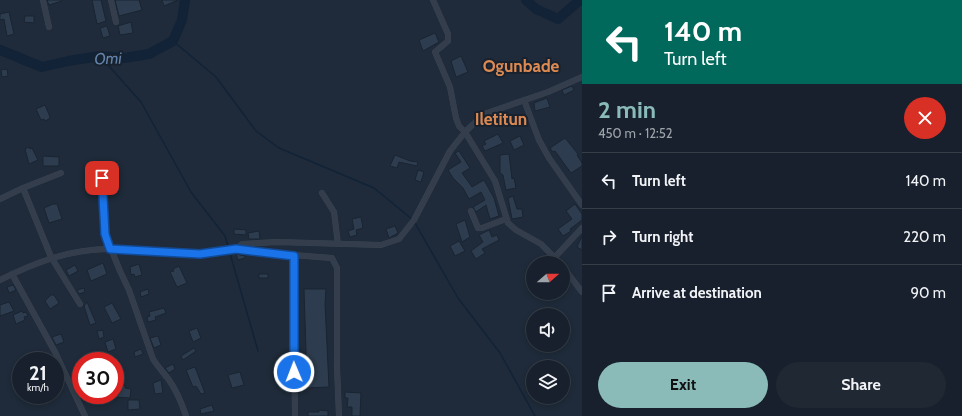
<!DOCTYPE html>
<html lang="en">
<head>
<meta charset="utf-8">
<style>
	:root { --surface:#17202c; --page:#202834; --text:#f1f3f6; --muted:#9ea3a9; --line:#363e48; --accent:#8bbbb9 }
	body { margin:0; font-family:Cabin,sans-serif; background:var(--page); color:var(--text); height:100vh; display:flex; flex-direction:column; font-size:15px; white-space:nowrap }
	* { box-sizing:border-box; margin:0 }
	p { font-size:13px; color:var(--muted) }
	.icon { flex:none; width:22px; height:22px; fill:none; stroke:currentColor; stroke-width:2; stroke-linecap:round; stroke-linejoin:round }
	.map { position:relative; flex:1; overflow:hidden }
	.side { display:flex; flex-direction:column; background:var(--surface); width:380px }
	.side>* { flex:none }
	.hud { background:#00695c; color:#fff; overflow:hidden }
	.needle { width:26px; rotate:70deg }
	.fabs { position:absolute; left:526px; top:256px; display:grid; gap:8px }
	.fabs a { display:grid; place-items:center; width:44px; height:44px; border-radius:50%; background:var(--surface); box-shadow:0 2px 6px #0003,0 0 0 1px var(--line); font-size:20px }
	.speed { position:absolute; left:12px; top:352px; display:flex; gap:8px; font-size:20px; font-weight:700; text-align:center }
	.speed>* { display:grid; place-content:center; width:52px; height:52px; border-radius:50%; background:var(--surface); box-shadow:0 2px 6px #0003,0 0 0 1px var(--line); line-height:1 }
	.speed small { font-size:10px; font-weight:400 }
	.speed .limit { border:6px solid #d22; background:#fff; color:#111 }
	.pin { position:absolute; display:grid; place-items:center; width:34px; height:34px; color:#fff; margin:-17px; border-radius:8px; box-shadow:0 2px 6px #0006 }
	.me { position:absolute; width:44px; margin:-22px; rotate:359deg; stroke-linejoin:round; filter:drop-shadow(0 0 3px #0008) }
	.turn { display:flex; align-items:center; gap:14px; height:84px; padding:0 16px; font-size:18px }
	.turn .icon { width:52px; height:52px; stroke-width:2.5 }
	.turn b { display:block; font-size:28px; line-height:34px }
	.round { display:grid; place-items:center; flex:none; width:42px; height:42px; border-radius:21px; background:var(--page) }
	.overview { display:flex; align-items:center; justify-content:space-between; height:68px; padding:0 16px }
	h1 { font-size:24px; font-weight:700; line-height:30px; color:var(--accent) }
	.action { display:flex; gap:8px; margin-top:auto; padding:8px 16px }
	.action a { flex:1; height:46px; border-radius:24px; background:var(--accent); color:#111; font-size:16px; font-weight:700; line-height:46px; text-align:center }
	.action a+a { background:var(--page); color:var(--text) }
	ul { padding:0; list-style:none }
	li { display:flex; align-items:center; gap:12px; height:56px; padding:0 16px; border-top:1px solid var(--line) }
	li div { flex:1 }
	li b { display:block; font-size:15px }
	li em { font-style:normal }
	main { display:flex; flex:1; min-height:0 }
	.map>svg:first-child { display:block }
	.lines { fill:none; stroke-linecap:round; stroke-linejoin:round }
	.stream { stroke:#122338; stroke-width:1.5 }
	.river { stroke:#122338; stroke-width:10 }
	.building { fill:#2d3d4f; stroke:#1a2431 }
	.minor-casing { stroke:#3c4654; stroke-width:6 }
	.minor { stroke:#333d4b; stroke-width:5.5 }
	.route-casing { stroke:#114b97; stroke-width:10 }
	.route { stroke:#1a73e8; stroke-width:7 }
	.labels { text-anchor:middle; stroke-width:4; stroke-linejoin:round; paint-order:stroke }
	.water-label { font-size:16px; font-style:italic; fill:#6283aa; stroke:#18222f }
	.quarter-label { font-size:17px; font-weight:bold; fill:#dd8a52; stroke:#18222f }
</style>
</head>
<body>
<main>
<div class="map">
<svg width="582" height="416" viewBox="0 0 582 416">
	<rect width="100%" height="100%" fill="#1f2b3a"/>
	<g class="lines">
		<g class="stream">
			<path d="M173,41L216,77L256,131L279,148L374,188L413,220"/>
			<path d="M100,56L141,102L191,192L225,236L258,351"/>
			<path d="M415,223L458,298L500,353L535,416"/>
		</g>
		<g class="river">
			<path d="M526,0L536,9L558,19L580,0"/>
			<path d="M0,50L42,67L68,61L100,56L124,58L149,54L173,41L182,20L185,0"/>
		</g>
	</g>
	<g class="building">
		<path d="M47,0H62V1L49,5Z"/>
		<path d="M92,0H101L106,21L97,24Z"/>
		<path d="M115,0H139L142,10L119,16Z"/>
		<path d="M162,0H178L164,6Z"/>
		<path d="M9,12L14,34L7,36L4,19L0,20V14Z"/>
		<path d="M25,16H34V23L24,22Z"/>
		<path d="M131,22L133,33L120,35L118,26Z"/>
		<path d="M107,26L110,36L103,38L100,28Z"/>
		<path d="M435,33L439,42L423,51L419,40Z"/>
		<path d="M461,56L468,72L456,77L451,61Z"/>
		<path d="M7,69L8,76L2,77L1,70Z"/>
		<path d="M572,86L574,90L564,95L562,90Z"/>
		<path d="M547,98L550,107L535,111L534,103Z"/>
		<path d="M45,105L50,117L49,119L45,121L44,119L41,120L36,109Z"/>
		<path d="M498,134L503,143L485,151L482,146L486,144L484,141Z"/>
		<path d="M520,136L524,145L514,150L510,141Z"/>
		<path d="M565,138L578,154L577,155L582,163V166L571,173L555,151L553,152L550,148Z"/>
		<path d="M29,147L30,149L32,148L38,160L29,164L25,149Z"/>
		<path d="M459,151L470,168L462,173L472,187L484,180L494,198L499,216L490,219L486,205L476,212L473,207L485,200L481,192L469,199L463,188L453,178L448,170L461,162L455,153Z"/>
		<path d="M509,154L512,179L514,178L516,188L506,190L503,175L500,173V155Z"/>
		<path d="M395,155L410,161L418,162L417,166L399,162L397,168L390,166Z"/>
		<path d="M43,156L59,157V166H43Z"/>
		<path d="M418,170L424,172L421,182L415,180Z"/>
		<path d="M513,196L517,209H522L523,217L512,219L508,198Z"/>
		<path d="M53,204H57L62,219L49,223L44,208Z"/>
		<path d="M575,204L582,214V220L570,229L571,231L563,236L558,229L572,219L566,211Z"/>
		<path d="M361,217L363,228L356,230L357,235L350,237L348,231L354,229L352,219Z"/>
		<path d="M465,220L470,237L462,242L456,224Z"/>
		<path d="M395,226L398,233L389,238L386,229Z"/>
		<path d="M234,229L246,230V235L234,234Z"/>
		<path d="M489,230L492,237L497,235L499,240L482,249L485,253L476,259L471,251L483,242L479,235Z"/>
		<path d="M259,231L260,239H249L248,233Z"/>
		<path d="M582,236V250L577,247Z"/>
		<path d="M459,241L465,251L455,256L450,246Z"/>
		<path d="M236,254L245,256V258L238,260Z"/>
		<path d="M103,263L107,274L91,281L87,270Z"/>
		<path d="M139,264L142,275L135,277L134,274L131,275L130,267Z"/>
		<path d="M75,265L78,271L69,276L66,270Z"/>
		<path d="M179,266L187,283L177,287L170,272L174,271L173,269Z"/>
		<rect x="259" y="274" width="9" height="4"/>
		<path d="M13,285L16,290L9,293L7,287Z"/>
		<path d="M84,288L85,292L79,294L77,290Z"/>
		<path d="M148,289L149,294L141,297L140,292Z"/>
		<path d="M304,289H326L325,304L329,387L305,388L306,351Z"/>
		<path d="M51,295H54L59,303L50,309L45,301Z"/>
		<path d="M9,302L14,311L0,316V305Z"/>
		<path d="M87,302L96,323L90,325L84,306Z"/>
		<path d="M112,303L121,319L112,323L104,307Z"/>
		<path d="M164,308L166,313L155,317L156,320L148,322L147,317L150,316L149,312Z"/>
		<path d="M22,311L23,313L26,312L28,316L24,317L25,320L16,324L13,315Z"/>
		<path d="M197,328L201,338L193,342L189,331Z"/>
		<path d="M103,330L104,337L99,339L97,331Z"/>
		<path d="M61,334L64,342L56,345L52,337Z"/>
		<path d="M158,336L161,345L154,348L150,338Z"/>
		<path d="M113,339L116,349L108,352L105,342Z"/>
		<path d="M194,348L196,351L183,360L181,356Z"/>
		<path d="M141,349L143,354L135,357L134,352Z"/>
		<path d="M173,364L175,369L169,373L165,368Z"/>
		<path d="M195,367L205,393L201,394L196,386L193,387L186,370Z"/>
		<path d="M240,372L244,385L232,388L228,375Z"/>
		<path d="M120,380V385H125V388L131,389L130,398L115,397V381Z"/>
		<path d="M161,380L163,393L155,394L153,383Z"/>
		<path d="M345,392L361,393L360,416H352V407H347L348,398H345Z"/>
		<path d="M80,395H87L88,400L83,402Z"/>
		<path d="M128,400H139L140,409L128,410Z"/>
		<path d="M212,405L214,411L201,414L200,409Z"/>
		<path d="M319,410L328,411V416H308V412H319Z"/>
	</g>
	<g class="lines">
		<g class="minor-casing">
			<g id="minor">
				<path d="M43,0L49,27"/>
				<path d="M111,0L116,22"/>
				<path d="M433,0L448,34V41L435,52L450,87L456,118L459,126L465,132L495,181L508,223L516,230L541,244L560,263"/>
				<path d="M524,100L539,140L549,158L582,205"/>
				<path d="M101,164L105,234L120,271L129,290L153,359C158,367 164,373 169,380C177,391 182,404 186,416"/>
				<path d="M23,188L51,257L80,304"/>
				<path d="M322,193L334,212L338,244"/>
				<path d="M0,199L23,188L61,173"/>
				<path d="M471,211L478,228H482L506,219"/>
				<path d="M236,249L242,244L277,242L381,245L399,239L414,220L450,151L465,132L484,114L548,92L582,77"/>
				<path d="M293,256L295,416"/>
				<path d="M555,257L582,228"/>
				<path d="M563,267L582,292"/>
				<path d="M12,274L55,352L85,416"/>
				<path d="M0,280C36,262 70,249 111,249C152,249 195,260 236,249L241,251L332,258L337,268V367L339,416"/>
			</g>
		</g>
		<use href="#minor" class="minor"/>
	</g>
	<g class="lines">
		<g class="route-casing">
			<path id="route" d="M102,178L105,234L110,249L200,254L236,249L294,256V372"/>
		</g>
		<use href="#route" class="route"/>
	</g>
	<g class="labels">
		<g class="water-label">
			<text transform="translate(108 58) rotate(-2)" y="6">Omi</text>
		</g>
		<g class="quarter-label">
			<text x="521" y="72">Ogunbade</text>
			<text x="501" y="125">Iletitun</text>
		</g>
	</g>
</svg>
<div class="fabs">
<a><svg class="needle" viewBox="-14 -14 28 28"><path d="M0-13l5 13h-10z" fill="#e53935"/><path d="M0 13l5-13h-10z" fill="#9ea3a9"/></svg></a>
<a><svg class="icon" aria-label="sound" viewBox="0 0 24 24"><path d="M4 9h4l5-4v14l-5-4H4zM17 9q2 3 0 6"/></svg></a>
<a><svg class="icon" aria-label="layers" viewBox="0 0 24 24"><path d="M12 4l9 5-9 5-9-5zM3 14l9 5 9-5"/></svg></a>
</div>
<div class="speed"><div>21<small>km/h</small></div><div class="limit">30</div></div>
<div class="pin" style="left:102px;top:178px;background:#d93025"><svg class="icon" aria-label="arrive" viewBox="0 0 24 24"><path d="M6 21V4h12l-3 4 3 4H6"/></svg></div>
<svg class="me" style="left:294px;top:372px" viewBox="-20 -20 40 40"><circle r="17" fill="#1a73e8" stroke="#fff" stroke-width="3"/><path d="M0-11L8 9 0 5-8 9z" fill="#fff"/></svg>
</div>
<section class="side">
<div class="hud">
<div class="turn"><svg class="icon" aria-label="left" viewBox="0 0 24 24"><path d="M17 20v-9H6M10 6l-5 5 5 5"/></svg><div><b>140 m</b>Turn left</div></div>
</div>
<div class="overview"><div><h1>2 min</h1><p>450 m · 12:52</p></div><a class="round" style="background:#d93025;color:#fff"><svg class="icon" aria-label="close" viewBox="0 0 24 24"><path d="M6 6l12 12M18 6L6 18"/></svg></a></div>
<ul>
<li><svg class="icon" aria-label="left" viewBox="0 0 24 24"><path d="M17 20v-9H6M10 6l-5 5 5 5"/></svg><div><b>Turn left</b></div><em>140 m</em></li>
<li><svg class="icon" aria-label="right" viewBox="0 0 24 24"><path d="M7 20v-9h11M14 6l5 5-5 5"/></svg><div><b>Turn right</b></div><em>220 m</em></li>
<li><svg class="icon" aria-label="arrive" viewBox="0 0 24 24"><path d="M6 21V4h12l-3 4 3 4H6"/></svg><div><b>Arrive at destination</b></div><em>90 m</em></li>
</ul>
<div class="action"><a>Exit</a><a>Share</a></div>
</section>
</main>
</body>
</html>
